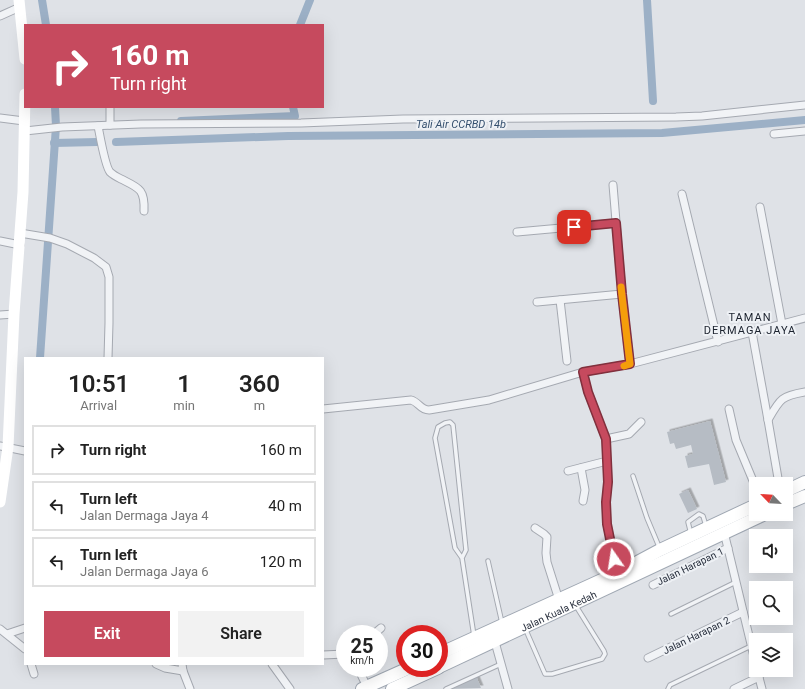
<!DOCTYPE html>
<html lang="en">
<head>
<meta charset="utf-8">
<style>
	:root { --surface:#fff; --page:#f2f2f2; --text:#222; --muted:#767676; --line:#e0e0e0; --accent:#c64a5e }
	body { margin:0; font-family:Roboto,sans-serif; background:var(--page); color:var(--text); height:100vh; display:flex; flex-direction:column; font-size:15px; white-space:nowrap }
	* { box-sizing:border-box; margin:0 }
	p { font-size:13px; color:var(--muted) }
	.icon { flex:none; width:22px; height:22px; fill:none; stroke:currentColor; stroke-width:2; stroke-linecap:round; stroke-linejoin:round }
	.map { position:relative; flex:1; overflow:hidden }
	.details { position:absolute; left:24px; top:357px; width:300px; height:308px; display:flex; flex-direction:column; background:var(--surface); border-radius:0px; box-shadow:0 4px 16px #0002 }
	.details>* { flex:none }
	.guide { position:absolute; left:24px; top:24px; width:300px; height:84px; border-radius:0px; box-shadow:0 4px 16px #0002; background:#c64a5e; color:#fff; overflow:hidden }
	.needle { width:26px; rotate:295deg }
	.fabs { position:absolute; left:749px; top:477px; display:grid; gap:8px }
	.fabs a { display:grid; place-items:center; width:44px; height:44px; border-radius:0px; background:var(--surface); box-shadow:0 4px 16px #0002; font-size:20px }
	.speed { position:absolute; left:336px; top:625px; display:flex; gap:8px; font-size:20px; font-weight:700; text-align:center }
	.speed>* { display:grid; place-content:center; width:52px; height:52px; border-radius:50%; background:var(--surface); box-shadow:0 4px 16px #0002; line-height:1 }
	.speed small { font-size:10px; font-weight:400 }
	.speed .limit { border:6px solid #d22; background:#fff; color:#111 }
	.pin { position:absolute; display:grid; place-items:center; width:34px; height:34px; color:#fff; margin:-17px; border-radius:8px; box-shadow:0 2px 6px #0006 }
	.me { position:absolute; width:44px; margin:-22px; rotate:347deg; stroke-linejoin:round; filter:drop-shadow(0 0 3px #0008) }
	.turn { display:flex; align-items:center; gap:14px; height:84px; padding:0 20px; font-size:18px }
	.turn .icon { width:52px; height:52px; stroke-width:2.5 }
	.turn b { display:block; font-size:28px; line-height:34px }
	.eta { display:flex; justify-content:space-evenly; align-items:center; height:68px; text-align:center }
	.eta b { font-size:24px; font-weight:600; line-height:28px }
	.button { display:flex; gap:8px; margin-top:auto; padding:8px 20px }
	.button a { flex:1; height:46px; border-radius:0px; background:var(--accent); color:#fff; font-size:16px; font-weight:600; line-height:46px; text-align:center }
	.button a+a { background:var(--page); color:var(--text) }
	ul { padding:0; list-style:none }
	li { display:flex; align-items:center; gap:12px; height:50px; margin:0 8px 6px; padding:0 12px; border:2px solid var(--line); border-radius:0px }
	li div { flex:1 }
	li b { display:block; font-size:15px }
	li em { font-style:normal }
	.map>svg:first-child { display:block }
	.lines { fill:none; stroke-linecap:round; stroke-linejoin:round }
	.canal { stroke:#9cb0c6; stroke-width:8 }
	.building { fill:#b6bcc4; filter:url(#shadow) }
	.lane-casing { stroke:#a5a9b1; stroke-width:5.5 }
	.street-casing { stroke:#a5a9b1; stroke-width:9 }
	.primary-casing { stroke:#9fa7b2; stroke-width:14 }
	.lane { stroke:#f1f3f6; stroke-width:3.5 }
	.street { stroke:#f1f3f6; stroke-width:7 }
	.secondary { stroke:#fff; stroke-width:11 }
	.primary { stroke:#fff; stroke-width:12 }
	.route-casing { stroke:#81303d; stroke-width:10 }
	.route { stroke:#c64a5e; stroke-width:7 }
	.slow { stroke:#f59e0b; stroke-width:7 }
	.labels { text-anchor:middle; stroke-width:4; stroke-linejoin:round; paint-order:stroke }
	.street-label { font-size:10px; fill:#29303e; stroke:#eef1f5 }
	.water-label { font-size:11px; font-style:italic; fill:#35506f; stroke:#eef1f5 }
	.neighbourhood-label { font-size:11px; letter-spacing:1px; fill:#1b222e; stroke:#eef1f5 }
</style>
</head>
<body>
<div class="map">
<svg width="805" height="689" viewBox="0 0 805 689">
	<defs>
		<filter id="shadow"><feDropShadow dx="2.5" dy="-2.5" stdDeviation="0" flood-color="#0004"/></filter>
	</defs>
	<rect width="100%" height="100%" fill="#dfe2e7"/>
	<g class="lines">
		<g class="canal">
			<path d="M42,0L46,25"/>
			<path d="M647,0L653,101"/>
			<path d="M300,25L310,0"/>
			<path d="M181,121L295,116L293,107"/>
			<path d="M116,142L288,136L662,133L805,120"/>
			<path d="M54,143L97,142"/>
			<path d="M40,358L56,126L55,107"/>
		</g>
	</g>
	<g class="building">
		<path d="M710,421L726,482L714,485L709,464L688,468L685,456L693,454L691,445L676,449L674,443L670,444L667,432Z"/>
		<path d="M688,490L697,509L688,513L679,494Z"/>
		<path d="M476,676L481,688L448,689Z"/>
	</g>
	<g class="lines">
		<g class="lane-casing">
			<g id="lane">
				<path d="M633,476L647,518L660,549"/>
				<path d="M691,534L688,522L699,514L703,516L706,526"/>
				<path d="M462,558L466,550L453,425L450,422L445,423L438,427L435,438L455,548L462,558L474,636"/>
				<path d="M488,561L502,623"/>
				<path d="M671,614L736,582"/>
				<path d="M525,628L545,674H552L602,659L605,654L604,651L576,606"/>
				<path d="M446,689L501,664"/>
				<path d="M668,689L670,685L751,646"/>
			</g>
		</g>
		<g class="street-casing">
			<g id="street">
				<path d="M0,16L20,7"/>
				<path d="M0,118L24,121"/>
				<path d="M110,125V107"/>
				<path d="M98,126C100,136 105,166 110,172C113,175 117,177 121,179C139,188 145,189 144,211"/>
				<path d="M25,131L62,127L141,124L301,123L403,119L676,117L702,116L805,105"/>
				<path d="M774,134L805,131"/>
				<path d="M613,185L622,294L630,364"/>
				<path d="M682,194L718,342"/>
				<path d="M760,207L782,324"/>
				<path d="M517,232L616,223"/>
				<path d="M20,233L50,238L67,244L94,258L106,267L109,277V323L108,358"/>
				<path d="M0,241L20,245"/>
				<path d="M560,300L567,361"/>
				<path d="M537,302L622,294"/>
				<path d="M0,315L14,314"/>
				<path d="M752,332L768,420"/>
				<path d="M583,372L588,392L606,439L608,482L606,502L607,524L617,573"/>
				<path d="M323,409L411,400C419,402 420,410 429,410L489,400L583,372L630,364L805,318"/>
				<path d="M729,409L736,440L756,488"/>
				<path d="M606,439L629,434L641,422"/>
				<path d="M0,446L25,451"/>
				<path d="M581,468L585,490L583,501"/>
				<path d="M568,471L607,461"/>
				<path d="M779,484L768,420C780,399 781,396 805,392"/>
				<path d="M535,528L544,534L547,537L546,553L547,562L559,600"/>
				<path d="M724,532L756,665"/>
				<path d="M653,585L728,548"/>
				<path d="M0,629L25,649"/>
				<path d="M7,634L25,628"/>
				<path d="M374,634L381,628"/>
				<path d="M495,642L508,689"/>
				<path d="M323,655L345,654"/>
				<path d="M648,658L743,612"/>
				<path d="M31,664L34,674"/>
				<path d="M156,664L165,668L183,671"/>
				<path d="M182,664L183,671L190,689"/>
				<path d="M272,664L290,689"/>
				<path d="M358,668L367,687"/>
				<path d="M757,670L762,689"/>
				<path d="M734,689L759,677"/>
			</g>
		</g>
		<g class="primary-casing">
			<g id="primary">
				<path d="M786,491L805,482"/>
				<path d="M786,504L805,496"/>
				<path d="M439,654L617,573L660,550L756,505"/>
				<path id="s1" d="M439,667L765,514"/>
				<path d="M362,689L409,668"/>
				<path d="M392,689L438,668"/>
			</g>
		</g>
		<use href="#lane" class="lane"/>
		<use href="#street" class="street"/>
		<g class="secondary">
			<path d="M19,0L25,59"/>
			<path d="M0,502L8,447L14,314L23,192L25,94"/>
		</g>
		<use href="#primary" class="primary"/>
	</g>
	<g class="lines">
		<g class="route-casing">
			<path id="route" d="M574,227L616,223L622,294L630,364L583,372L588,392L606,439L608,482L606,502L607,524L614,559"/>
		</g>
		<use href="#route" class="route"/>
		<path class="slow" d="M621,287L630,364L624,366"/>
	</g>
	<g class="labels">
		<g class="street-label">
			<text transform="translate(690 566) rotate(-26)" y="4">Jalan Harapan 1</text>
			<text dy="4" stroke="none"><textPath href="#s1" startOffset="132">Jalan Kuala Kedah</textPath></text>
			<text transform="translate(696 635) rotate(-26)" y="4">Jalan Harapan 2</text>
		</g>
		<g class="water-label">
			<text x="461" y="128">Tali Air CCRBD 14b</text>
		</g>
		<g class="neighbourhood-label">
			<text x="750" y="321">TAMAN<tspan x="750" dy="13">DERMAGA JAYA</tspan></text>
		</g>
	</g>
</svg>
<div class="fabs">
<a><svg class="needle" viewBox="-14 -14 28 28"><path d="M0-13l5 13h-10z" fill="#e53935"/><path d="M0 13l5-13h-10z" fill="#767676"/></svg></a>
<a><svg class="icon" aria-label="sound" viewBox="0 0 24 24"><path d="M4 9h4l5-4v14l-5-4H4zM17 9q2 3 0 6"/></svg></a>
<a><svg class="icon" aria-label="search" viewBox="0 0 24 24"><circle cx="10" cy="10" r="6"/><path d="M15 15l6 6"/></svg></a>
<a><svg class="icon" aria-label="layers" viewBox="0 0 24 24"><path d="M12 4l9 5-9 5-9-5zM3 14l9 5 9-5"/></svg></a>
</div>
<div class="speed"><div>25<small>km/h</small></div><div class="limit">30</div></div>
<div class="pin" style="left:574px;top:227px;background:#d93025"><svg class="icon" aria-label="arrive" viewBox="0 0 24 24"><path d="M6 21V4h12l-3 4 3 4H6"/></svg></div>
<svg class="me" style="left:614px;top:559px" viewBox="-20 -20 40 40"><circle r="17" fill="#c64a5e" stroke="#fff" stroke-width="3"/><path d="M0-11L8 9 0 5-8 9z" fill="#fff"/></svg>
<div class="guide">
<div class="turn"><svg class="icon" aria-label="right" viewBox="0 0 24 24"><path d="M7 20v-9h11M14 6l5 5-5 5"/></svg><div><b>160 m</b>Turn right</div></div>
</div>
<section class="details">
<div class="eta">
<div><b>10:51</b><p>Arrival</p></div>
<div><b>1</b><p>min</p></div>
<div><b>360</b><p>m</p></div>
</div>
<ul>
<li><svg class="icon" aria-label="right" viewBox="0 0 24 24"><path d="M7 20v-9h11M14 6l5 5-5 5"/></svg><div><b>Turn right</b></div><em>160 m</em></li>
<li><svg class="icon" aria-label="left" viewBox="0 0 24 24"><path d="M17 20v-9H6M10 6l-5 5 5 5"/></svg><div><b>Turn left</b><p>Jalan Dermaga Jaya 4</p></div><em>40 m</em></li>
<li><svg class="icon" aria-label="left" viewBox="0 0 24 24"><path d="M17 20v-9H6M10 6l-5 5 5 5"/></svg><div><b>Turn left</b><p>Jalan Dermaga Jaya 6</p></div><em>120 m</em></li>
</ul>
<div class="button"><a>Exit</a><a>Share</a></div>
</section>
</div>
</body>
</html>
